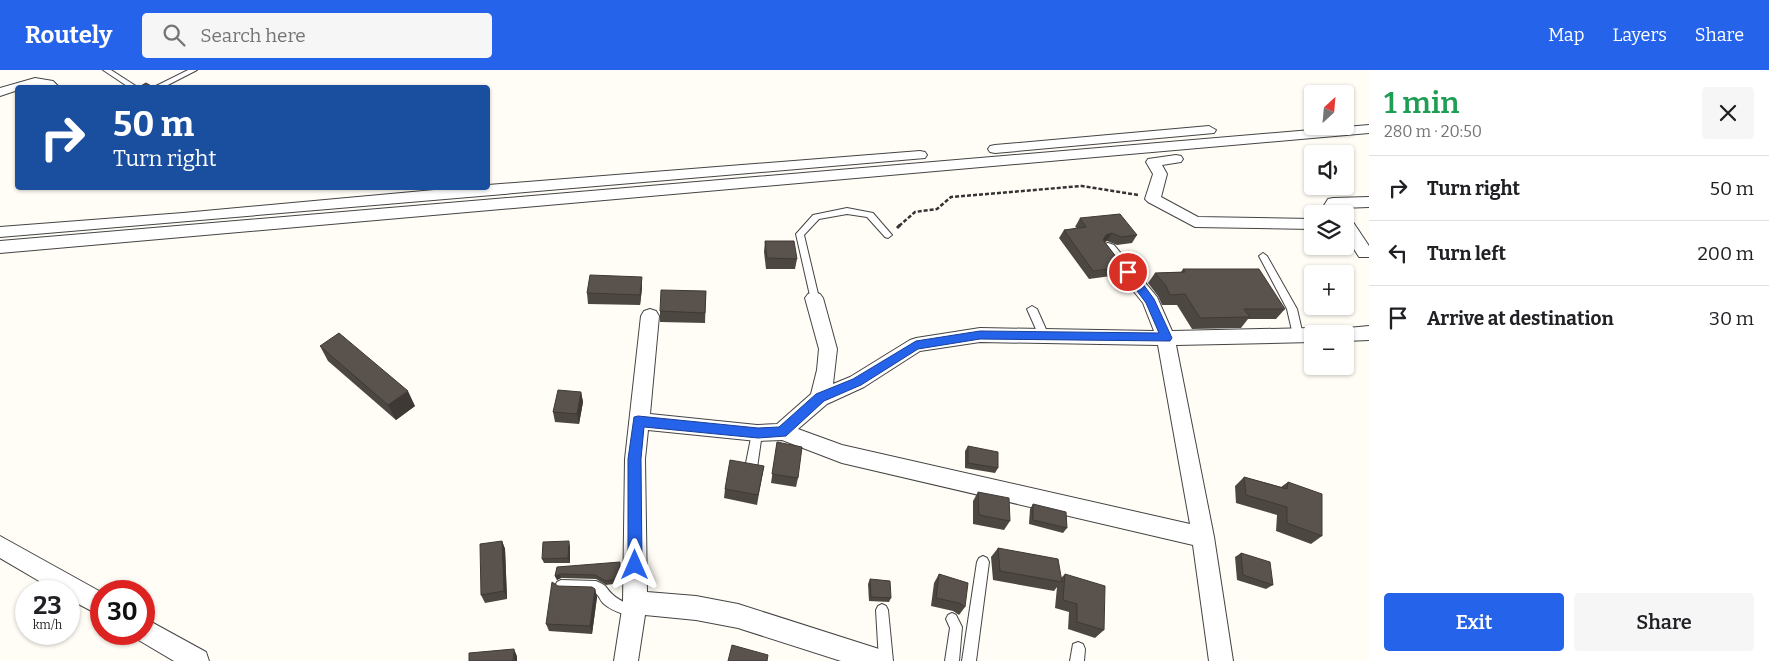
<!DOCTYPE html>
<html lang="en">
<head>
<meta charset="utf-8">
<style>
	:root { --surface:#fff; --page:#f6f6f6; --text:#202124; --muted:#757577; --line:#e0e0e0; --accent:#2563eb }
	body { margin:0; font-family:Bitter,serif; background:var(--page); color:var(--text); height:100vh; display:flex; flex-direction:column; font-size:19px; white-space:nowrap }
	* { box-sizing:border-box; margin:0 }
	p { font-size:16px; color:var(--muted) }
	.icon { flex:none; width:28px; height:28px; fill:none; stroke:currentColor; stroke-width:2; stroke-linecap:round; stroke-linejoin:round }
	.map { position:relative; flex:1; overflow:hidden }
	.sheet { display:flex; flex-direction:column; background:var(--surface); width:400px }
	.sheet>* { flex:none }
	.guide { position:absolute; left:15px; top:15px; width:475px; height:105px; border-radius:5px; box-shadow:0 1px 4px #0004; background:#1a4fa0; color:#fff; overflow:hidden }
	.needle { width:32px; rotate:26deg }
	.controls { position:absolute; left:1304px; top:15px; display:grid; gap:10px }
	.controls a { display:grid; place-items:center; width:50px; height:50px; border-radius:5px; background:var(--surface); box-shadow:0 1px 4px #0004; font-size:25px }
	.speed { position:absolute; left:15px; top:510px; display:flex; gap:10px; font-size:25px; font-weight:700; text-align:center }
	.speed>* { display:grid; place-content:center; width:65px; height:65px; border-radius:50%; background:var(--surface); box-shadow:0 1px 4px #0004; line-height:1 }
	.speed small { font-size:12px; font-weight:400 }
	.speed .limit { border:8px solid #d22; background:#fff; color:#111 }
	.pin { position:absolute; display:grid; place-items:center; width:42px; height:42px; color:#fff; margin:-21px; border:2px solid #fff; border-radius:50%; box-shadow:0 1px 5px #0007 }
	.me { position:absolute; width:55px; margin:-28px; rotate:0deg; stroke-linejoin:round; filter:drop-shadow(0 0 4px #0008) }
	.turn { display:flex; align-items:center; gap:18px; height:105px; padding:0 15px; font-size:22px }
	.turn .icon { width:65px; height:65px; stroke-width:2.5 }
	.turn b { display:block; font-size:35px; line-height:42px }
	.round { display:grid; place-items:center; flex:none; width:52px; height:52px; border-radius:5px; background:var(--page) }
	.headline { display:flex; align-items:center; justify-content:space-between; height:85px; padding:0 15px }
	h1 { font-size:30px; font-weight:600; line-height:38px; color:#1e9e55 }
	.action { display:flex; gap:10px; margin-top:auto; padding:10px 15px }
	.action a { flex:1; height:58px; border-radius:5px; background:var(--accent); color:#fff; font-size:20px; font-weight:600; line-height:58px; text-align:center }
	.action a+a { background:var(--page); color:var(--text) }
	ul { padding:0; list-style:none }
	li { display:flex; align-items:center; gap:15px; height:65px; padding:0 15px; border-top:1px solid var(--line) }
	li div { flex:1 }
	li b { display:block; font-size:19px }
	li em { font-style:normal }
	header { display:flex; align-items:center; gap:30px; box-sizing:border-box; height:70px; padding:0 25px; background:var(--accent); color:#fff }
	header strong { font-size:24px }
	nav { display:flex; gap:28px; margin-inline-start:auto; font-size:18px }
	.search { width:350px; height:45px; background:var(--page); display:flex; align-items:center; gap:12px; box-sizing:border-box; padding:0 18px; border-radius:5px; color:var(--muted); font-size:19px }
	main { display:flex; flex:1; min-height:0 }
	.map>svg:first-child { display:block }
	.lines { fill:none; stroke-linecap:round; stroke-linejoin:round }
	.service-casing { stroke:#444; stroke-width:2 }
	.minor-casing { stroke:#444; stroke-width:2 }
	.path-far1 { stroke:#333; stroke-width:2.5; stroke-dasharray:4 2; stroke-linecap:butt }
	.path { stroke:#333; stroke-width:3; stroke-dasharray:5 2.5; stroke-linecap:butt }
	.service { fill:#fff; fill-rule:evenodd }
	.minor { fill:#fff; fill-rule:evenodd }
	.wall { fill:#4d4742 }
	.shaded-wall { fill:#3f3936 }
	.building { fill:#5a524d; stroke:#3f3936 }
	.route { fill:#2563eb; stroke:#184099 }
</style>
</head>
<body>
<header>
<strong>Routely</strong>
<div class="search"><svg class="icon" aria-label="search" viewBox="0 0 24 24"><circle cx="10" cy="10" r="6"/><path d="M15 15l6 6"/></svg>Search here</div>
<nav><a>Map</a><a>Layers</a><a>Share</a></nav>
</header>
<main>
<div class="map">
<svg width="1369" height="591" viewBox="0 0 1369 591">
	<rect width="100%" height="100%" fill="#fffdf5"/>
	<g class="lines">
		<g class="service-casing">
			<g id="service">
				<path d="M103,0H111L139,18L127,16Z"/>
				<path d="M188,0H197L162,18H152Z"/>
				<path d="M847,138L873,143L892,165L888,168L885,167L867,147L847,144L819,149L804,165L819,228L817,230H811L796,164L813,145Z"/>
				<path d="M1263,183L1267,186L1297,239L1303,265L1301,268H1295L1293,265L1287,239L1259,186Z"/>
				<path d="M1032,236L1037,239L1049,266L1047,269L1044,270L1039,266L1027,239Z"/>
				<path d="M757,359L761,360L762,363L757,398L755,401L751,403L747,401L745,398L752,363L753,360Z"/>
				<path d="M983,486L987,488L989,492L976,591H962L977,492L979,488Z"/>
				<path d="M561,510L596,511C608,516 605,517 612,524C619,531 629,534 638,538L640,542L638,546L634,548C624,544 611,541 603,533C599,529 600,526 595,523L561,522L557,520L555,516L557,512Z"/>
				<path d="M882,534L886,536L888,540L893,591H879L876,540L878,536Z"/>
				<path d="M952,543L956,545L962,557L959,591H945L950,558L946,549L948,545Z"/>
				<path d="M1078,572L1083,574L1085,579L1084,591H1070L1073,574Z"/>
			</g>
		</g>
		<g class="minor-casing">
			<g id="minor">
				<path d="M35,8L53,11L60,18H18V20L0,26V18Z"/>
				<path d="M1369,55V63L0,183V171Z"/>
				<path d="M1209,56L1216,60L1214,63L995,83L990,82L988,79L990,76L995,75Z"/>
				<path d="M920,81L925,82L927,85L925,88L0,167V157L183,143L456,118H488V115Z"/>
				<path d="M1176,85L1181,86L1183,89L1181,92L1162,95L1167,104L1161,127L1198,147L1312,149V159L1195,157L1148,132L1145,129L1153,104L1146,92L1148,89Z"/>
				<path d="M1369,127V137L1341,138L1346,144L1345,145V144H1329L1323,137L1328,129L1333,128Z"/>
				<path d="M1345,148L1351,149L1369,176V187H1359L1345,165Z"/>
				<path d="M1108,173L1114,175L1157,227L1172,261L1312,258L1318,260L1320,264H1312V272L1176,275L1214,467L1233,591H1209L1193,475L842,393L782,370L757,371L648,360L645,389L647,522L696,526L738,534L879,579L888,582L891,591H841L738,558L696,550L645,545L638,591H614L623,533L625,389L641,246L644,241L650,239L656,241L659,246L650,344L757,355L777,354L811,324L817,300L819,279L805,228L808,224L814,222L820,224L823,228L837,279L833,314L850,307L910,270L916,268L980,258L1154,261L1143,233L1100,179L1102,175ZM980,272L1158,275L1190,454L842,375L798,359L827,334L864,317L920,281Z"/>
				<path d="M1369,256V270L1345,271V264H1334L1337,259Z"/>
				<path d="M0,466L101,522V546L69,529V521H56L0,488Z"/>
				<path d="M144,548L206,582L209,591H174L135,568L134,564H144Z"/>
			</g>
		</g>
		<path class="path-far1" d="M899,156L915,142L937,139L951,127L1082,116L1138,125"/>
		<path class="path" d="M897,158L900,155"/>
		<use href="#service" class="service"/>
		<use href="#minor" class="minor"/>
	</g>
	<g class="wall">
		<path d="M1080,148L1137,165L1132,173L1117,175L1107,171L1105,172L1124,197L1118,205L1089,209L1059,168L1064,160L1077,158L1075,157Z"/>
		<path d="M765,171L797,189L795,199H766L764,182Z"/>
		<path d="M1183,199L1285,239L1276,249H1248L1241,258L1192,259L1177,235H1162L1158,226L1148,213L1155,203L1181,202Z"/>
		<path d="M642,218L640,235L588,234L587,223Z"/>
		<path d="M706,221L705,253L660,252V241Z"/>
		<path d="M320,276L415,336L396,350L328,291Z"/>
		<path d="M581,322L583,332L579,354L555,352L553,342Z"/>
		<path d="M777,372L798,408L796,417L771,413Z"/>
		<path d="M968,376L998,398L995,403L965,398V381Z"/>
		<path d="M764,396L757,435L724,428L725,419Z"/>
		<path d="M1244,407L1281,417L1288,412L1322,466L1311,474L1276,461L1277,445L1236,433L1235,416Z"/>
		<path d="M978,422L1010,451L1004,460L973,454V431Z"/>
		<path d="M1033,434L1067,458L1063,463L1029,454L1030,439Z"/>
		<path d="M502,471L505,479L507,529L485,533L481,525Z"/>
		<path d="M570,476V493H544L542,489Z"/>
		<path d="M998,478L1061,508L1065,504L1104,560L1095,568L1068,559L1069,542L1055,538L1057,517L1054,521L993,510L991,487Z"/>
		<path d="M1241,483L1273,515L1266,519L1237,510L1235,487Z"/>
		<path d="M621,496V513L606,515L596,509L561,508L557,510L555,506L557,497Z"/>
		<path d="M939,504L965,537L959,545L953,541L931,536L934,513Z"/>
		<path d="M870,509L891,528L889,532L869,531L868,514Z"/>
		<path d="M595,519L597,527L592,564L549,561L546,554Z"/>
	</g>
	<g class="shaded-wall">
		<path d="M1112,163L1107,171L1101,173L1106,165Z"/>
		<path d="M642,207V218L640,235V225Z"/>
		<path d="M408,321L415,336L396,350L388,335Z"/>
		<path d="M581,322L583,332L579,354L577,344Z"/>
		<path d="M502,471L505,479L507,529L504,521Z"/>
		<path d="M569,471L570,476V493L568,488Z"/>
		<path d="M560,504L561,508L557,510L555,506Z"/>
		<path d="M595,519L597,527L592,564L590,556Z"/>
		<path d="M514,579L517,586V591H513Z"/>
	</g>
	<g class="building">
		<path d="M146,13L155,18H137Z"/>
		<path d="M1120,144L1137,165L1121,167L1112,163L1106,165L1103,170L1124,197L1093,201L1064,160L1086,157L1080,148Z"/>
		<path d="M765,171H794L797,189L767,188Z"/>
		<path d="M1183,199H1259L1285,239H1244L1250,247L1200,248L1185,224L1170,225L1166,216L1155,203L1185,202Z"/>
		<path d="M590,205L642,207L640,225L587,223Z"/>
		<path d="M661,220L706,221L705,243L660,241Z"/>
		<path d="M339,263L408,321L388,335L320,276Z"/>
		<path d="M558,320L581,322L577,344L553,342Z"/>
		<path d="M777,372L802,377L798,408L772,404Z"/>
		<path d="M968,376L998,382V398L968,393Z"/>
		<path d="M730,390L764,396L758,425L725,419Z"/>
		<path d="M1244,407L1287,419L1288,412L1322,424V466L1287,453V437L1246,425Z"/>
		<path d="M978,422L1009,428L1010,451L979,445Z"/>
		<path d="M1033,434L1066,442L1067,458L1033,450Z"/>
		<path d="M502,471L504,521L481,525L480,474Z"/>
		<path d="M569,471L568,488L542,489L543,472Z"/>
		<path d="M998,478L1058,489L1062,512L1000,501Z"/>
		<path d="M1241,483L1270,492L1273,515L1243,505Z"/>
		<path d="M620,492V509L606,511L595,505L560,504L555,506L557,497Z"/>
		<path d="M939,504L968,513L965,537L959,533L936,528Z"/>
		<path d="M1065,504L1105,516L1104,560L1077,552V534L1063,530Z"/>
		<path d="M870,509L890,511L891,528L871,527Z"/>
		<path d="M552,512L558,516L592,517L595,519L590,556L546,554Z"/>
		<path d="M732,575L768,585L767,591H728Z"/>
		<path d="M514,579L513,591H469V583Z"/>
	</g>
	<path class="route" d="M1128,198L1132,199L1154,229L1172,268L1170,271L980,269L918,279L861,315L824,331L786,366L758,368L644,357L641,389L642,495L640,500L635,502L630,500L628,495V389L634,347L638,346L758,358L779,357L816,324L853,309L916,271L980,261L1159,263L1146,233L1123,202Z"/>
</svg>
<div class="controls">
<a><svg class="needle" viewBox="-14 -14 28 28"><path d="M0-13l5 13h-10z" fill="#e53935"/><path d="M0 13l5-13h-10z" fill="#757577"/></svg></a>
<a><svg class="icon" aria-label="sound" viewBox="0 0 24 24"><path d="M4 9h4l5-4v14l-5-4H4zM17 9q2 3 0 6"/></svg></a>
<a><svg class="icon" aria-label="layers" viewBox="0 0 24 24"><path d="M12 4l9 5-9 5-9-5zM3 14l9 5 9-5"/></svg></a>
<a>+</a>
<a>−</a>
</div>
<div class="speed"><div>23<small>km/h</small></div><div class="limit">30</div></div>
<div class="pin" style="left:1128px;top:202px;background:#d93025"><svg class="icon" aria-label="arrive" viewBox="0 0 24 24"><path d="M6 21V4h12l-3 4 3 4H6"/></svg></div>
<svg class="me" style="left:635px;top:495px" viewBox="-20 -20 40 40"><path d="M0-17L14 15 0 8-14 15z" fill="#2563eb" stroke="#fff" stroke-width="4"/></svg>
<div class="guide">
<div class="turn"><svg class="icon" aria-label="right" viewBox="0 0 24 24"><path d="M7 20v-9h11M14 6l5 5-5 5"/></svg><div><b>50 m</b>Turn right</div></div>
</div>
</div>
<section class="sheet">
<div class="headline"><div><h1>1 min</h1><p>280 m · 20:50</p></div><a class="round"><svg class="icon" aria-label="close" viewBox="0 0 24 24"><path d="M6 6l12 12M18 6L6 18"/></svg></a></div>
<ul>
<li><svg class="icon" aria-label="right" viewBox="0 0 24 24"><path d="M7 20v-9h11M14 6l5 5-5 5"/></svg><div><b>Turn right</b></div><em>50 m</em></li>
<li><svg class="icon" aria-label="left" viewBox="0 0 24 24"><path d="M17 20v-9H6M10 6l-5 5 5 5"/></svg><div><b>Turn left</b></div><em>200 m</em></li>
<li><svg class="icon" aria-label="arrive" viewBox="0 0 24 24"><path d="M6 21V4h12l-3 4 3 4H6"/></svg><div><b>Arrive at destination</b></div><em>30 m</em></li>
</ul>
<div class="action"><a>Exit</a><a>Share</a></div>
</section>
</main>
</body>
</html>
